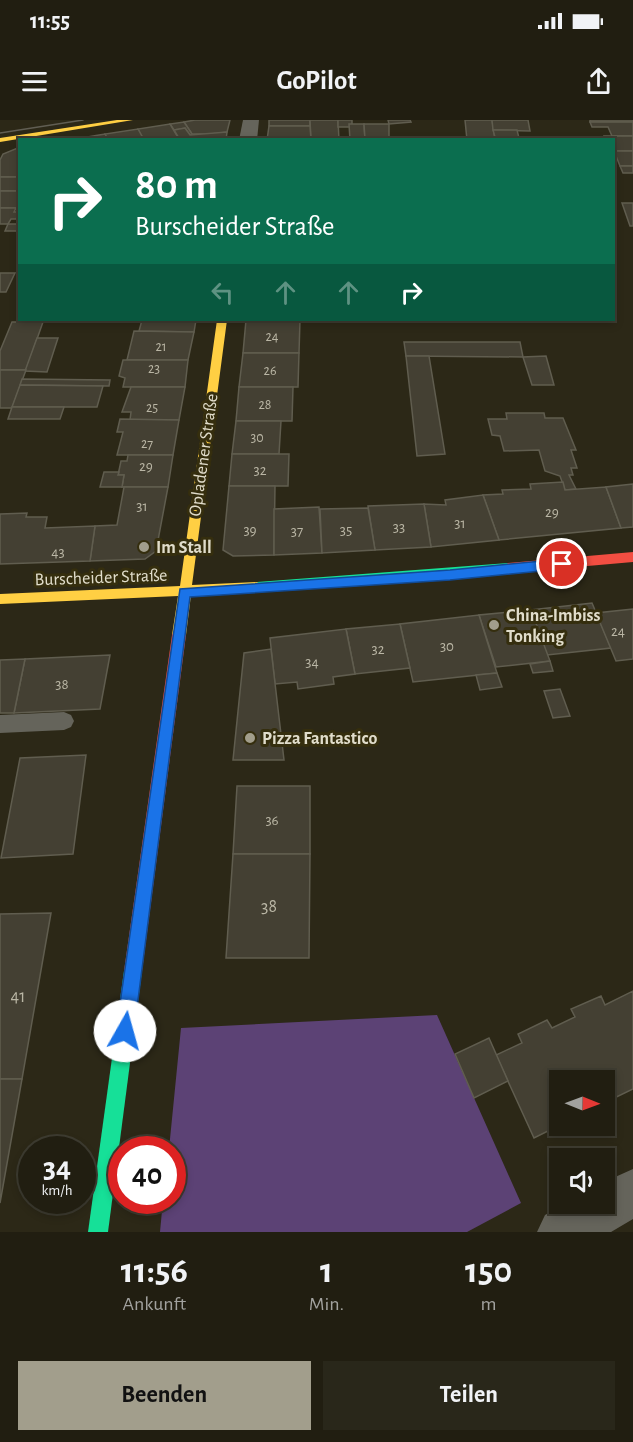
<!DOCTYPE html>
<html lang="de">
<head>
<meta charset="utf-8">
<style>
	:root { --surface:#211e11; --page:#29271a; --text:#f1f3f6; --muted:#a2a29f; --line:#3e3c31; --accent:#a29e8c }
	body { margin:0; font-family:"Alegreya Sans",sans-serif; background:var(--page); color:var(--text); height:100vh; display:flex; flex-direction:column; font-size:22px; white-space:nowrap }
	* { box-sizing:border-box; margin:0 }
	p { font-size:20px; color:var(--muted) }
	.icon { flex:none; width:33px; height:33px; fill:none; stroke:currentColor; stroke-width:2; stroke-linecap:round; stroke-linejoin:round }
	.map { position:relative; height:1112px; overflow:hidden }
	.details { display:flex; flex-direction:column; background:var(--surface); flex:1 }
	.details>* { flex:none }
	.banner { position:absolute; left:18px; top:18px; width:597px; height:183px; border-radius:0px; box-shadow:0 3px 9px #0003,0 0 0 2px var(--line); background:#0b6e4f; color:#fff; overflow:hidden }
	.needle { width:39px; rotate:91deg }
	.buttons { position:absolute; left:549px; top:950px; display:grid; gap:12px }
	.buttons a { display:grid; place-items:center; width:66px; height:66px; border-radius:0px; background:var(--surface); box-shadow:0 3px 9px #0003,0 0 0 2px var(--line); font-size:30px }
	.speed { position:absolute; left:18px; top:1016px; display:flex; gap:12px; font-size:30px; font-weight:700; text-align:center }
	.speed>* { display:grid; place-content:center; width:78px; height:78px; border-radius:50%; background:var(--surface); box-shadow:0 3px 9px #0003,0 0 0 2px var(--line); line-height:1 }
	.speed small { font-size:15px; font-weight:400 }
	.speed .limit { border:9px solid #d22; background:#fff; color:#111 }
	.pin { position:absolute; display:grid; place-items:center; width:51px; height:51px; color:#fff; margin:-26px; border:3px solid #fff; border-radius:50%; box-shadow:0 2px 6px #0007 }
	.me { position:absolute; width:66px; margin:-33px; rotate:7deg; stroke-linejoin:round; filter:drop-shadow(0 0 4px #0008) }
	.turn { display:flex; align-items:center; gap:21px; height:126px; padding:0 18px; font-size:27px }
	.turn .icon { width:78px; height:78px; stroke-width:2.5 }
	.turn b { display:block; font-size:42px; line-height:51px }
	.lanes { display:flex; align-items:center; height:57px; padding:0 18px; background:#0003; justify-content:center; gap:30px; direction:ltr }
	.lanes .off { opacity:.35 }
	.eta { display:flex; justify-content:space-evenly; align-items:center; height:102px; text-align:center }
	.eta b { font-size:36px; font-weight:700; line-height:42px }
	.cta { display:flex; gap:12px; margin-top:auto; padding:12px 18px }
	.cta a { flex:1; height:69px; border-radius:0px; background:var(--accent); color:#111; font-size:24px; font-weight:700; line-height:69px; text-align:center }
	.cta a+a { background:var(--page); color:var(--text) }
	.status { display:flex; justify-content:space-between; align-items:center; height:42px; padding:0 30px; background:var(--surface); direction:ltr }
	.status svg { height:16px; fill:currentColor }
	header { display:flex; justify-content:space-between; align-items:center; height:78px; padding:0 18px; background:var(--surface); font-size:27px; font-weight:700 }
	.map>svg:first-child { display:block }
	.green { fill:#5c4275 }
	.building { fill:#444033; stroke:#605d4f; stroke-width:1.5 }
	.lines { fill:none; stroke-linecap:round; stroke-linejoin:round }
	.lane { fill:#65645b; fill-rule:evenodd }
	.street { fill:#65645b; fill-rule:evenodd }
	.fast { fill:#16e098; fill-rule:evenodd }
	.slow { fill:#ffcf43; fill-rule:evenodd }
	.jam { fill:#f24e42; fill-rule:evenodd }
	.tram { stroke:#615e53; stroke-width:1.5 }
	.route { fill:#1a73e8; stroke:#114b97; stroke-width:1.5 }
	.poi-dot { fill:#a29e8c; stroke:#352e0e; stroke-width:2 }
	.labels { text-anchor:middle; stroke-width:6; stroke-linejoin:round; paint-order:stroke }
	.far-number-label { font-size:14px; fill:#bab6a5 }
	.number-label { font-size:15px; fill:#bab6a5 }
	.street-label { font-size:18px; fill:#e1ddcb; stroke:#352e0e }
	.poi-label { font-size:18px; font-weight:bold; fill:#e1ddcb; stroke:#352e0e; text-anchor:start }
	.near-number-label { font-size:18px; fill:#bab6a5 }
</style>
</head>
<body>
<div class="status"><b>11:55</b><svg viewBox="0 0 49 12"><path d="M0 12V9h3v3zM5 12V6h3v6zM10 12V3h3v9zM15 12V0h3v12zM26 1h20v11H26zM47 4h2v5h-2z"/></svg></div>
<header><svg class="icon" aria-label="menu" viewBox="0 0 24 24"><path d="M4 6h16M4 12h16M4 18h16"/></svg>GoPilot<svg class="icon" aria-label="share" viewBox="0 0 24 24"><path d="M12 15V3M7 8l5-5 5 5M5 13v7h14v-7"/></svg></header>
<div class="map">
<svg width="633" height="1112" viewBox="0 0 633 1112">
	<rect width="100%" height="100%" fill="#2c2817"/>
	<path class="green" d="M437,895L521,1083L467,1112H160L163,1080H172V1029H169L181,908Z"/>
	<g class="building">
		<path d="M195,0H230L227,12L211,14H192L184,2Z"/>
		<rect x="269" y="0" width="41" height="6"/>
		<path d="M310,0H338L339,20H311Z"/>
		<path d="M338,0H352V4L349,7H338Z"/>
		<path d="M388,0H410L411,2L389,4Z"/>
		<path d="M465,0H492L495,20H467Z"/>
		<path d="M492,0H528L530,11L493,10Z"/>
		<rect x="590" y="0" width="43" height="2"/>
		<path d="M184,2L192,14L190,15L185,8L174,10L170,4Z"/>
		<path d="M590,2H633V16H612L608,7H592Z"/>
		<path d="M170,4L179,19L144,20L138,9Z"/>
		<path d="M349,4H364L365,20H350Z"/>
		<path d="M364,4H389V20L365,19Z"/>
		<path d="M269,6H310L311,20H267Z"/>
		<path d="M185,8L190,15L227,12L226,20H180L174,10Z"/>
		<path d="M138,9L144,20H108L105,14Z"/>
		<path d="M493,10H517L519,18L495,17Z"/>
		<path d="M105,14L108,20L76,19L99,15Z"/>
		<path d="M604,16H633V31H614V20H605Z"/>
		<path d="M20,27V57H0V40L3,34Z"/>
		<path d="M614,31H633V46H620Z"/>
		<path d="M620,46H633V53H623Z"/>
		<rect x="0" y="57" width="20" height="14"/>
		<rect x="0" y="71" width="20" height="17"/>
		<path d="M622,83H633V106H630Z"/>
		<path d="M0,88H16L14,92H19L16,99H11L8,104H0Z"/>
		<path d="M8,104H20V111H5Z"/>
		<path d="M0,153H15L6,172H0Z"/>
		<path d="M142,200H196L194,212L139,211Z"/>
		<path d="M246,200H300L299,233H243Z"/>
		<path d="M12,202H43L26,250H0V231Z"/>
		<path d="M134,211L194,212L188,240H127Z"/>
		<path d="M37,218H58L47,252L25,251Z"/>
		<path d="M404,222H520L523,237L406,236Z"/>
		<path d="M243,233H299L298,267H239Z"/>
		<path d="M406,236H429L445,334L417,336Z"/>
		<path d="M546,236L554,265H532L523,237Z"/>
		<path d="M123,240H188L185,267H123L125,258L119,256Z"/>
		<path d="M0,250H26L12,288H0Z"/>
		<path d="M22,259L110,260L109,266L20,265Z"/>
		<path d="M20,265L103,266L97,287H12Z"/>
		<path d="M131,267H185L179,300H130L131,292H122Z"/>
		<path d="M239,267H293L292,301H236Z"/>
		<path d="M12,287H64L60,299H8Z"/>
		<path d="M506,293H544L545,298H563L576,330H571L577,348H571L573,355H569L576,369L565,370L560,356L545,351L539,330L504,331L500,316L492,315L488,299H507Z"/>
		<path d="M120,299L179,300L173,335H117L123,312H117Z"/>
		<path d="M236,301H281L279,334H232Z"/>
		<path d="M232,334H289L288,366H229Z"/>
		<path d="M128,335H173L168,367H122L124,355H118L121,341H127Z"/>
		<path d="M104,352H119L118,355H124L122,367H100Z"/>
		<path d="M563,362L565,370L606,367L621,408L499,420L483,375L503,374L502,370L531,369L530,364Z"/>
		<path d="M633,364V407L621,408L606,367Z"/>
		<path d="M229,366H275L274,435L233,436L223,430Z"/>
		<path d="M124,367H168L156,431L145,439L90,441L95,406L117,405Z"/>
		<path d="M483,375L499,420L431,427L424,384L446,385L445,380Z"/>
		<path d="M424,384L431,427L375,430L368,386Z"/>
		<path d="M319,387L322,433L274,435V389Z"/>
		<path d="M368,388L375,430L322,433L320,389Z"/>
		<path d="M27,393L26,397H47L45,408L95,406L90,441L0,444V394Z"/>
		<path d="M592,483L611,528L547,535L531,490Z"/>
		<path d="M633,489V539L616,541L596,493Z"/>
		<path d="M531,490L550,541L496,547L479,495Z"/>
		<path d="M479,495L497,553L413,562L400,504Z"/>
		<path d="M400,504L410,548L355,554L346,509Z"/>
		<path d="M346,509L355,554L333,557L334,564L298,569L297,562L275,564L270,518Z"/>
		<path d="M271,529L284,640H233L244,533Z"/>
		<path d="M110,535L100,589L14,593L25,539Z"/>
		<path d="M25,539L14,593H0V540Z"/>
		<path d="M550,541L553,551L533,553L530,544Z"/>
		<path d="M497,553L502,567L480,570L476,555Z"/>
		<path d="M560,569L570,596L553,598L544,571Z"/>
		<path d="M86,635L73,734L1,738L20,638Z"/>
		<path d="M237,666H310V734H233Z"/>
		<path d="M233,734H310L309,838H226Z"/>
		<path d="M51,793L22,959H0V794Z"/>
		<path d="M633,871V969L604,983V960H560V1005L534,1018L496,935L522,923L518,914L547,900L552,908L575,897L571,889L601,876L605,885Z"/>
		<path d="M489,918L508,961L474,978L455,934Z"/>
		<path d="M0,959H22L0,1083Z"/>
	</g>
	<g class="lines">
		<path class="lane" d="M64,592L71,595L74,601L71,607L64,610L0,613V595Z"/>
		<g class="street">
			<path d="M243,0H259L257,20H239Z"/>
			<path d="M633,1049V1099L611,1112H537L545,1095L566,1083H604V1062Z"/>
		</g>
		<g class="fast">
			<path d="M508,443L514,448L508,453L257,472L251,467L257,462Z"/>
			<path d="M133,842L139,845L142,851L108,1112H88L124,851L127,845Z"/>
		</g>
		<g class="slow">
			<path d="M117,0H133L0,22V18Z"/>
			<path d="M217,200H227L192,465L257,462L263,467L261,470L191,475L186,515L184,519H174L172,515L178,476L0,484V474L180,466Z"/>
		</g>
		<g class="jam">
			<path d="M633,432V442L508,453L502,448L508,443Z"/>
			<path d="M179,510L184,511L186,515L142,851L139,857L133,860L127,857L124,851L172,515L174,511Z"/>
		</g>
		<path class="tram" d="M0,13L83,0"/>
	</g>
	<path class="route" d="M562,439L568,444L562,449L450,460L190,477L134,911L132,918L125,920L119,918L116,911L180,469L450,450Z"/>
	<g class="poi-dot">
		<circle cx="144" cy="427" r="6"/>
		<circle cx="494" cy="505" r="6"/>
		<circle cx="250" cy="618" r="6"/>
	</g>
	<g class="labels">
		<g class="far-number-label">
			<text x="272" y="221">24</text>
			<text x="161" y="231">21</text>
			<text x="154" y="253">23</text>
			<text x="270" y="255">26</text>
			<text x="265" y="289">28</text>
			<text x="152" y="292">25</text>
			<text x="257" y="322">30</text>
			<text x="147" y="328">27</text>
		</g>
		<g class="number-label">
			<text x="146" y="351">29</text>
			<text x="260" y="355">32</text>
			<text x="142" y="391">31</text>
			<text x="552" y="397">29</text>
			<text x="460" y="408">31</text>
			<text x="399" y="412">33</text>
			<text x="250" y="415">39</text>
			<text x="346" y="415">35</text>
			<text x="297" y="416">37</text>
			<text x="58" y="437">43</text>
			<text x="618" y="516">24</text>
			<text x="447" y="531">30</text>
			<text x="378" y="534">32</text>
			<text x="312" y="547">34</text>
			<text x="62" y="569">38</text>
			<text x="272" y="705">36</text>
		</g>
		<g class="street-label">
			<text transform="translate(203 335) rotate(-82)" y="6">Opladener Straße</text>
			<text transform="translate(101 457) rotate(-2)" y="6">Burscheider Straße</text>
		</g>
		<g class="poi-label">
			<text x="156" y="433">Im Stall</text>
			<text x="506" y="501">China-Imbiss<tspan x="506" dy="21">Tonking</tspan></text>
			<text x="262" y="624">Pizza Fantastico</text>
		</g>
		<g class="near-number-label">
			<text x="269" y="792">38</text>
			<text x="18" y="882">41</text>
		</g>
	</g>
</svg>
<div class="buttons">
<a><svg class="needle" viewBox="-14 -14 28 28"><path d="M0-13l5 13h-10z" fill="#e53935"/><path d="M0 13l5-13h-10z" fill="#a2a29f"/></svg></a>
<a><svg class="icon" aria-label="sound" viewBox="0 0 24 24"><path d="M4 9h4l5-4v14l-5-4H4zM17 9q2 3 0 6"/></svg></a>
</div>
<div class="speed"><div>34<small>km/h</small></div><div class="limit">40</div></div>
<div class="pin" style="left:562px;top:444px;background:#d93025"><svg class="icon" aria-label="arrive" viewBox="0 0 24 24"><path d="M6 21V4h12l-3 4 3 4H6"/></svg></div>
<svg class="me" style="left:125px;top:911px" viewBox="-20 -20 40 40"><circle r="19" fill="#fff"/><path d="M0-13L10 11 0 6-10 11z" fill="#1a73e8"/></svg>
<div class="banner">
<div class="turn"><svg class="icon" aria-label="right" viewBox="0 0 24 24"><path d="M7 20v-9h11M14 6l5 5-5 5"/></svg><div><b>80 m</b>Burscheider Straße</div></div>
<div class="lanes"><svg class="icon off" aria-label="left" viewBox="0 0 24 24"><path d="M17 20v-9H6M10 6l-5 5 5 5"/></svg><svg class="icon off" aria-label="ahead" viewBox="0 0 24 24"><path d="M12 20V5M6 11l6-6 6 6"/></svg><svg class="icon off" aria-label="ahead" viewBox="0 0 24 24"><path d="M12 20V5M6 11l6-6 6 6"/></svg><svg class="icon" aria-label="right" viewBox="0 0 24 24"><path d="M7 20v-9h11M14 6l5 5-5 5"/></svg></div>
</div>
</div>
<section class="details">
<div class="eta">
<div><b>11:56</b><p>Ankunft</p></div>
<div><b>1</b><p>Min.</p></div>
<div><b>150</b><p>m</p></div>
</div>
<div class="cta"><a>Beenden</a><a>Teilen</a></div>
</section>
</body>
</html>
